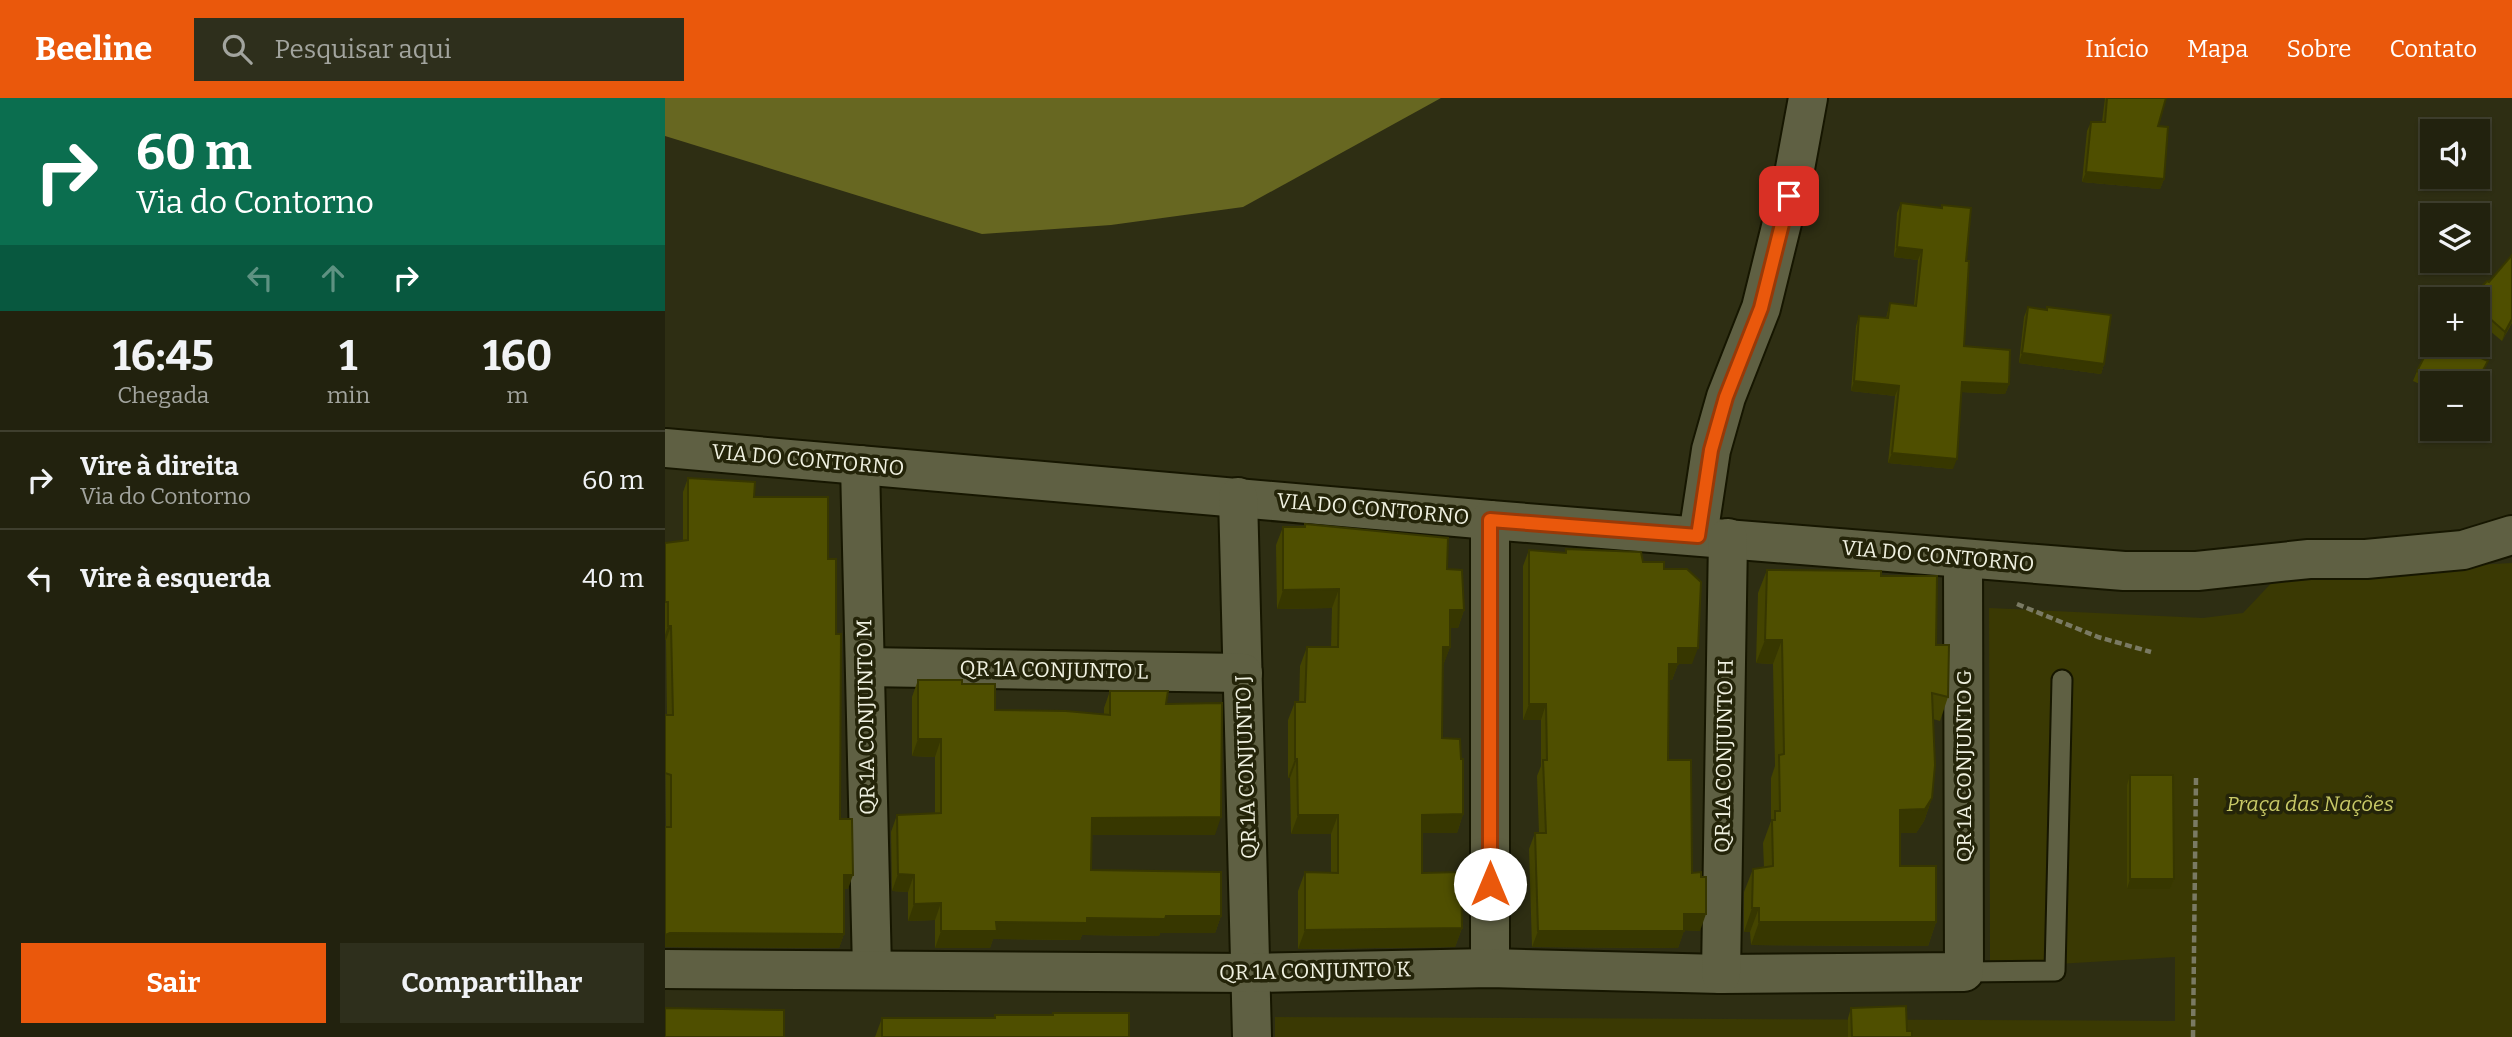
<!DOCTYPE html>
<html lang="pt">
<head>
<meta charset="utf-8">
<style>
	:root { --surface:#22220e; --page:#2e2f1c; --text:#f1f3f6; --muted:#a2a49e; --line:#3f3f2e; --accent:#ea580c }
	body { margin:0; font-family:Bitter,serif; background:var(--page); color:var(--text); height:100vh; display:flex; flex-direction:column; font-size:26px; white-space:nowrap }
	* { box-sizing:border-box; margin:0 }
	p { font-size:23px; color:var(--muted) }
	.icon { flex:none; width:38px; height:38px; fill:none; stroke:currentColor; stroke-width:2; stroke-linecap:round; stroke-linejoin:round }
	.map { position:relative; flex:1; overflow:hidden }
	.drawer { display:flex; flex-direction:column; background:var(--surface); width:665px }
	.drawer>* { flex:none }
	.top-card { background:#0b6e4f; color:#fff; overflow:hidden }
	.controls { position:absolute; left:1755px; top:21px; display:grid; gap:14px }
	.controls a { display:grid; place-items:center; width:70px; height:70px; border-radius:0px; background:var(--surface); box-shadow:0 2px 5px #0004,0 0 0 2px var(--line); font-size:35px }
	.pin { position:absolute; display:grid; place-items:center; width:60px; height:60px; color:#fff; margin:-30px; border-radius:14px; box-shadow:0 4px 10px #0006 }
	.me { position:absolute; width:77px; margin:-38px; rotate:0deg; stroke-linejoin:round; filter:drop-shadow(0 0 5px #0008) }
	.turn { display:flex; align-items:center; gap:24px; height:147px; padding:0 21px; font-size:32px }
	.turn .icon { width:91px; height:91px; stroke-width:2.5 }
	.turn b { display:block; font-size:49px; line-height:60px }
	.lanes { display:flex; align-items:center; height:66px; padding:0 21px; background:#0003; justify-content:center; gap:35px; direction:ltr }
	.lanes .off { opacity:.35 }
	.eta { display:flex; justify-content:space-evenly; align-items:center; height:119px; text-align:center }
	.eta b { font-size:42px; font-weight:700; line-height:49px }
	.primary-button { display:flex; gap:14px; margin-top:auto; padding:14px 21px }
	.primary-button a { flex:1; height:80px; border-radius:0px; background:var(--accent); color:#fff; font-size:28px; font-weight:700; line-height:80px; text-align:center }
	.primary-button a+a { background:var(--page); color:var(--text) }
	ul { padding:0; list-style:none }
	li { display:flex; align-items:center; gap:21px; height:98px; padding:0 21px; border-top:2px solid var(--line) }
	li div { flex:1 }
	li b { display:block; font-size:26px }
	li em { font-style:normal }
	header { display:flex; align-items:center; gap:42px; box-sizing:border-box; height:98px; padding:0 35px; background:var(--accent); color:#fff }
	header strong { font-size:33px }
	nav { display:flex; gap:38px; margin-inline-start:auto; font-size:24px }
	.search { width:490px; height:63px; background:var(--page); display:flex; align-items:center; gap:18px; box-sizing:border-box; padding:0 24px; border-radius:0px; color:var(--muted); font-size:26px }
	main { display:flex; flex:1; min-height:0 }
	.map>svg:first-child { display:block }
	.green { fill:#3a3903 }
	.forest { fill:#676721 }
	.lines { fill:none; stroke-linecap:round; stroke-linejoin:round }
	.service-casing { stroke:#161600; stroke-width:23 }
	.minor-casing { stroke:#161600; stroke-width:42 }
	.path { stroke:#7a7a63; stroke-width:4.5; stroke-dasharray:7 3.5; stroke-linecap:butt }
	.service { stroke:#5f6043; stroke-width:19 }
	.minor { stroke:#5f6043; stroke-width:38 }
	.wall { fill:#440 }
	.shaded-wall { fill:#373700 }
	.building { fill:#4f4f00; stroke:#373700; stroke-width:2 }
	.route-casing { stroke:#983908; stroke-width:18 }
	.route { stroke:#ea580c; stroke-width:12 }
	.labels { text-anchor:middle; stroke-width:7; stroke-linejoin:round; paint-order:stroke }
	.street-label { font-size:21px; fill:#f0f1e1; stroke:#242409 }
	.park-label { font-size:21px; font-style:italic; fill:#c8c967; stroke:#242409 }
</style>
</head>
<body>
<header>
<strong>Beeline</strong>
<div class="search"><svg class="icon" aria-label="search" viewBox="0 0 24 24"><circle cx="10" cy="10" r="6"/><path d="M15 15l6 6"/></svg>Pesquisar aqui</div>
<nav><a>Início</a><a>Mapa</a><a>Sobre</a><a>Contato</a></nav>
</header>
<main>
<section class="drawer">
<div class="top-card">
<div class="turn"><svg class="icon" aria-label="right" viewBox="0 0 24 24"><path d="M7 20v-9h11M14 6l5 5-5 5"/></svg><div><b>60 m</b>Via do Contorno</div></div>
<div class="lanes"><svg class="icon off" aria-label="left" viewBox="0 0 24 24"><path d="M17 20v-9H6M10 6l-5 5 5 5"/></svg><svg class="icon off" aria-label="ahead" viewBox="0 0 24 24"><path d="M12 20V5M6 11l6-6 6 6"/></svg><svg class="icon" aria-label="right" viewBox="0 0 24 24"><path d="M7 20v-9h11M14 6l5 5-5 5"/></svg></div>
</div>
<div class="eta">
<div><b>16:45</b><p>Chegada</p></div>
<div><b>1</b><p>min</p></div>
<div><b>160</b><p>m</p></div>
</div>
<ul>
<li><svg class="icon" aria-label="right" viewBox="0 0 24 24"><path d="M7 20v-9h11M14 6l5 5-5 5"/></svg><div><b>Vire à direita</b><p>Via do Contorno</p></div><em>60 m</em></li>
<li><svg class="icon" aria-label="left" viewBox="0 0 24 24"><path d="M17 20v-9H6M10 6l-5 5 5 5"/></svg><div><b>Vire à esquerda</b></div><em>40 m</em></li>
</ul>
<div class="primary-button"><a>Sair</a><a>Compartilhar</a></div>
</section>
<div class="map">
<svg width="1847" height="939" viewBox="0 0 1847 939">
	<rect width="100%" height="100%" fill="#2e2e13"/>
	<path class="green" d="M1847,465V939H610V919L1510,923V859L1325,870L1324,510L1538,520L1578,515L1613,478Z"/>
	<path class="forest" d="M0,0H776L578,109L446,127L317,136L0,38Z"/>
	<g class="lines">
		<g class="service-casing">
			<path id="service" d="M1299,874L1390,873L1397,582"/>
		</g>
		<g class="minor-casing">
			<g id="minor">
				<path d="M0,350L825,422L1459,473H1532L1644,461H1701L1798,452L1847,437"/>
				<path d="M195,367L207,871"/>
				<path d="M573,399L587,939"/>
				<path d="M1033,438L1046,352L1061,299L1096,210L1129,76L1143,0"/>
				<path d="M200,569L578,575"/>
				<path d="M825,870V422"/>
				<path d="M0,871L587,875L825,870L1056,876L1299,874L1298,461"/>
				<path d="M1056,876L1063,440"/>
			</g>
		</g>
		<g class="path">
			<path d="M1352,506L1433,539L1486,554"/>
			<path d="M1528,939L1531,680"/>
		</g>
		<use href="#service" class="service"/>
		<use href="#minor" class="minor"/>
	</g>
	<g class="wall">
		<path d="M1440,0H1501L1493,28L1499,81L1495,91L1417,84L1422,33L1426,24H1437Z"/>
		<path d="M1236,105L1301,163L1299,248L1344,286L1340,296L1296,294L1288,371L1223,365L1230,298L1186,293L1191,228L1194,218L1221,220L1225,205L1249,208L1253,162L1229,159L1232,115Z"/>
		<path d="M1847,157V225L1837,243L1813,223V201L1824,184Z"/>
		<path d="M1363,209L1439,266L1436,276L1354,265L1359,219Z"/>
		<path d="M1752,273H1819L1812,285H1768V292L1748,283Z"/>
		<path d="M23,380L89,399L163,461L171,536L175,721L183,791H179V836L174,850L0,849V729H1L0,617H2L1,542H0V445L18,443V394Z"/>
		<path d="M640,426L782,471L799,512L793,530H785V549L778,567L777,640L798,716L792,735H757V775L797,830L790,849L633,851V793L640,774L666,775V736H626L625,680H623V622L630,604H634L635,568L642,549H666L667,510L612,511L611,447L618,429H639Z"/>
		<path d="M901,451L978,464L999,471L1027,566H1013L1007,582H1003V662L1027,775L1035,833L1019,832L1013,850L867,849L864,751L870,735H874L872,678L876,668V622H858V468L864,452L900,455Z"/>
		<path d="M1102,472L1216,478L1271,547L1283,599L1275,623L1268,621L1267,700L1259,723L1251,735H1235V768L1271,824L1263,848L1086,847L1085,834H1079V794L1088,771L1099,769L1098,745L1106,723V680L1110,668L1108,566L1091,565L1093,495Z"/>
		<path d="M253,582L297,586L330,612L439,617V610L445,593L501,606L550,737H427L426,772L556,818L550,835H495L494,838L417,837L415,842L328,841L325,850H270V822L243,823V794L227,793L226,734L232,717L270,716V659L247,658V599Z"/>
		<path d="M1465,677L1509,781L1505,791H1462V687Z"/>
		<path d="M1186,910L1242,933L1247,939H1183V920Z"/>
		<path d="M388,915L464,939H210L217,920H329L330,917H388Z"/>
	</g>
	<g class="shaded-wall">
		<path d="M1421,74L1499,81L1495,91L1417,84Z"/>
		<path d="M1232,149L1257,152L1253,162L1229,159Z"/>
		<path d="M1847,221L1846,225L1837,243L1840,234Z"/>
		<path d="M1357,255L1439,266L1436,276L1354,265Z"/>
		<path d="M1189,283L1234,288L1230,298L1186,293Z"/>
		<path d="M1297,284L1344,286L1340,296L1293,294Z"/>
		<path d="M1227,355L1292,361L1288,371L1223,365Z"/>
		<path d="M674,491L667,510L612,511L618,492Z"/>
		<path d="M785,512H799L793,530H778Z"/>
		<path d="M3,528H6L1,542H0V537Z"/>
		<path d="M1100,542H1117L1108,566L1091,565Z"/>
		<path d="M778,549H785L778,568Z"/>
		<path d="M1013,550H1033L1027,566H1013L1007,582H998L1004,566Z"/>
		<path d="M864,606H881L876,622H858Z"/>
		<path d="M253,641H276L270,659L247,658Z"/>
		<path d="M630,661H632L625,680H623Z"/>
		<path d="M1267,700L1259,723L1251,735H1226L1235,712Z"/>
		<path d="M798,716L792,735H750L757,717Z"/>
		<path d="M633,717H673L666,736H626Z"/>
		<path d="M556,719L550,737H420L427,720Z"/>
		<path d="M233,776L249,777L243,794L227,793Z"/>
		<path d="M179,777H188L183,791H174Z"/>
		<path d="M1465,781H1509L1505,791H1462Z"/>
		<path d="M276,805L270,822L243,823L249,806Z"/>
		<path d="M1087,810H1094L1085,834H1079Z"/>
		<path d="M1019,816H1041L1035,833L1013,832Z"/>
		<path d="M501,818H556L550,835H495L494,838L417,837L415,842L328,841L325,850H270L276,833L331,824L422,820Z"/>
		<path d="M1094,824H1271L1263,848L1086,847Z"/>
		<path d="M797,830L790,849L633,851L640,832Z"/>
		<path d="M873,833H1019L1013,850L867,849Z"/>
		<path d="M5,835L179,836L174,850L0,849V837Z"/>
	</g>
	<g class="building">
		<path d="M1442,0H1501L1493,28L1503,29L1499,81L1421,74L1426,24H1440Z"/>
		<path d="M1236,105L1277,110V107L1306,110L1301,163H1304L1299,248L1345,252L1344,286L1297,284L1292,361L1227,355L1234,288L1189,283L1194,218L1223,220L1225,205L1251,208L1257,152L1232,149Z"/>
		<path d="M1847,157V221L1840,234L1813,210V201H1805L1822,183L1824,184Z"/>
		<path d="M1363,209L1382,212V209L1446,217L1439,266L1357,255Z"/>
		<path d="M1768,242V247H1787L1823,263L1811,285H1777L1752,273Z"/>
		<path d="M23,380L90,384L89,399H163V461H171V536H176L175,721H187L188,777H179V836L5,835L0,837V729H6V677L0,675V617H8L6,528H3V504H0V445L23,442Z"/>
		<path d="M640,426L783,440L782,471L797,472L799,512H785V549H778L777,640L795,641L796,661H798V716L757,717V775L796,774L797,830L640,832V774L673,775V717H633L632,661H630V604H640L642,549H673L674,491L618,492V429H640Z"/>
		<path d="M901,451L976,454L978,464H999V471H1022L1036,484L1033,550H1013V566H1004L1003,662H1026L1027,775L1036,774V779H1041V816H1019V833H873L870,735H881L878,662H882L881,606H864V452L901,455Z"/>
		<path d="M1102,472L1216,473V478H1272L1271,547H1284L1283,599L1267,595L1270,667L1267,700L1260,711L1235,712V768H1271V824H1094V810H1087L1088,771L1108,768L1107,722H1110V713H1115L1114,657L1119,656L1117,542H1100Z"/>
		<path d="M253,582H297V586H330V612L401,613L445,617V593H503L501,606L557,605L556,719L427,720L426,772L556,774V818H501L500,821L422,820V825L331,824L332,833H276V805L249,806V777L233,776L232,717L276,715V641H253Z"/>
		<path d="M1465,677H1508L1509,781H1465Z"/>
		<path d="M1241,908L1242,933H1247V939H1187L1186,910Z"/>
		<path d="M0,910L119,912V939H0Z"/>
		<path d="M388,915H464V939H217V920H330V917H388Z"/>
	</g>
	<g class="lines">
		<g class="route-casing">
			<path id="route" d="M825,786V422L1033,438L1046,352L1061,299L1096,210L1124,98"/>
		</g>
		<use href="#route" class="route"/>
	</g>
	<g class="labels">
		<g class="street-label">
			<text transform="translate(143 362) rotate(5)" y="7">VIA DO CONTORNO</text>
			<text transform="translate(708 411) rotate(5)" y="7">VIA DO CONTORNO</text>
			<text transform="translate(1273 458) rotate(5)" y="7">VIA DO CONTORNO</text>
			<text transform="translate(389 572) rotate(1)" y="7">QR 1A CONJUNTO L</text>
			<text transform="translate(201 619) rotate(-91)" y="7">QR 1A CONJUNTO M</text>
			<text transform="translate(1059 658) rotate(-89)" y="7">QR 1A CONJUNTO H</text>
			<text transform="translate(1299 668) rotate(-90)" y="7">QR 1A CONJUNTO G</text>
			<text transform="translate(581 669) rotate(-92)" y="7">QR 1A CONJUNTO J</text>
			<text transform="translate(650 873) rotate(-1)" y="7">QR 1A CONJUNTO K</text>
		</g>
		<g class="park-label">
			<text x="1645" y="713">Praça das Nações</text>
		</g>
	</g>
</svg>
<div class="controls">
<a><svg class="icon" aria-label="sound" viewBox="0 0 24 24"><path d="M4 9h4l5-4v14l-5-4H4zM17 9q2 3 0 6"/></svg></a>
<a><svg class="icon" aria-label="layers" viewBox="0 0 24 24"><path d="M12 4l9 5-9 5-9-5zM3 14l9 5 9-5"/></svg></a>
<a>+</a>
<a>−</a>
</div>
<div class="pin" style="left:1124px;top:98px;background:#d93025"><svg class="icon" aria-label="arrive" viewBox="0 0 24 24"><path d="M6 21V4h12l-3 4 3 4H6"/></svg></div>
<svg class="me" style="left:825px;top:786px" viewBox="-20 -20 40 40"><circle r="19" fill="#fff"/><path d="M0-13L10 11 0 6-10 11z" fill="#ea580c"/></svg>
</div>
</main>
</body>
</html>
